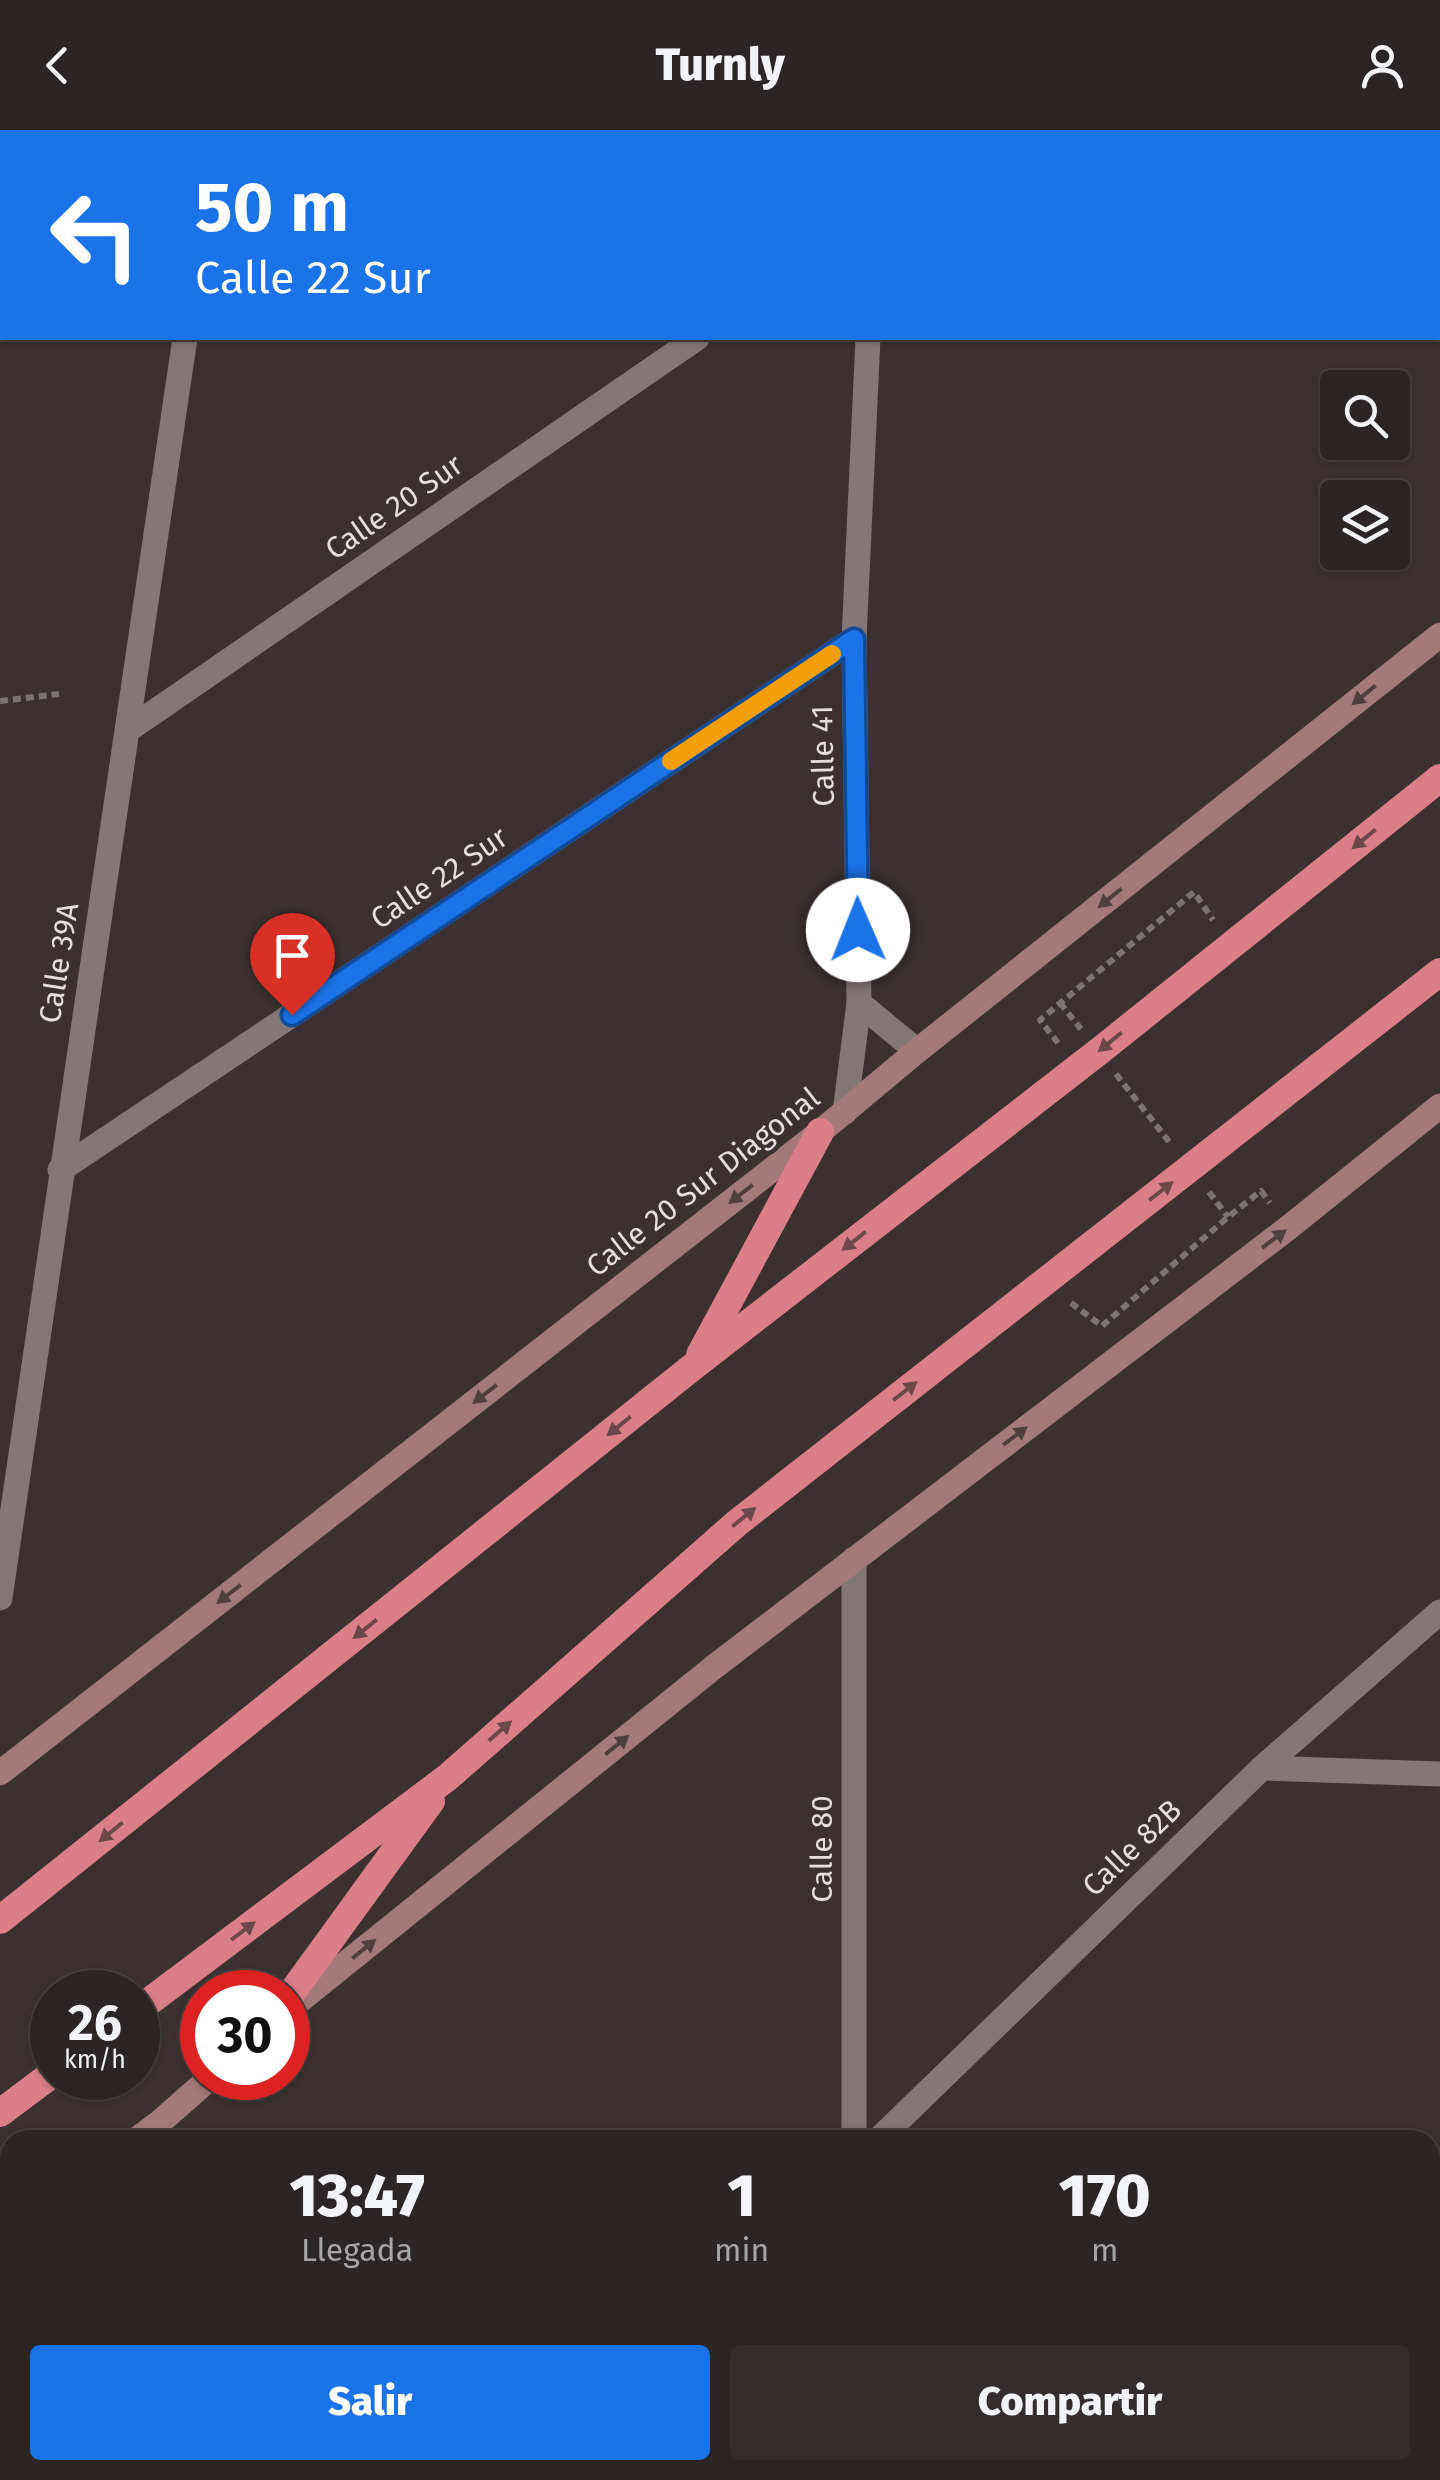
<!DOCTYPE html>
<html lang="es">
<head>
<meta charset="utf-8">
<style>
	:root { --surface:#2c2525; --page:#342d2d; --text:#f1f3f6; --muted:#a6a5a7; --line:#484242; --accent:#1a73e8 }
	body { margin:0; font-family:"Fira Sans",sans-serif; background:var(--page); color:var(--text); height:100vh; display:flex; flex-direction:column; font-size:38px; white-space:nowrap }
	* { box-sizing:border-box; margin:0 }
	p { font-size:32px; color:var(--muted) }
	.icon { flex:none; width:55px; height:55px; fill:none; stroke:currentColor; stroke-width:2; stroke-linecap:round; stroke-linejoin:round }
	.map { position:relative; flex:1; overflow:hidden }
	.side { position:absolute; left:0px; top:2000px; width:1440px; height:350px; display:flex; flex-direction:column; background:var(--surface); border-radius:30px 30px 0 0; box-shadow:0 2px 8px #0004,0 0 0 2px var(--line) }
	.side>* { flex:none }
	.banner { position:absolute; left:0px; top:0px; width:1440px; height:210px; box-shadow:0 2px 8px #0004,0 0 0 2px var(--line); background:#1a73e8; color:#fff; overflow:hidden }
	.tools { position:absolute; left:1320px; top:240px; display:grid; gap:20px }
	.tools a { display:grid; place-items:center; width:90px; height:90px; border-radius:10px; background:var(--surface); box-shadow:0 2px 8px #0004,0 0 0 2px var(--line); font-size:50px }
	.speed { position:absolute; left:30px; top:1840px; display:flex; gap:20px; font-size:50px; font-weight:700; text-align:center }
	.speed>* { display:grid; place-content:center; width:130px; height:130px; border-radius:50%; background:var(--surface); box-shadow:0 2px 8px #0004,0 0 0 2px var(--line); line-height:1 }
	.speed small { font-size:25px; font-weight:400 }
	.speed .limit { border:15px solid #d22; background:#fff; color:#111 }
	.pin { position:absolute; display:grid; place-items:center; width:85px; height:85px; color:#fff; margin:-102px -42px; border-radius:50% 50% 50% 0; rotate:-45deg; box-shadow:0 0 10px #0007 }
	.pin .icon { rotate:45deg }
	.me { position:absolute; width:110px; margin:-55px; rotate:359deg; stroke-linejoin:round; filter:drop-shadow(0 0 8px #0008) }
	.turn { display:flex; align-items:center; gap:35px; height:210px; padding:0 30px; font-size:45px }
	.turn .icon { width:130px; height:130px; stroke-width:2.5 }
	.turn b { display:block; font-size:70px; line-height:85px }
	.eta { display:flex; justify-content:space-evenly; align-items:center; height:170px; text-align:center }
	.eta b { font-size:60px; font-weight:800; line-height:70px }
	.action { display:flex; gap:20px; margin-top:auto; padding:20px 30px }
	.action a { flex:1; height:115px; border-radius:10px; background:var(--accent); color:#fff; font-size:40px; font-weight:800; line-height:115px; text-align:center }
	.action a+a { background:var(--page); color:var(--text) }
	header { display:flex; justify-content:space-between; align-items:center; height:130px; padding:0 30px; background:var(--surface); font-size:45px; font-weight:800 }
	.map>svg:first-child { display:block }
	.building { fill:#487630; stroke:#8b9188; stroke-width:2.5 }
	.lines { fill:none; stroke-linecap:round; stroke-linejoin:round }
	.path { stroke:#7c7474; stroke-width:6; stroke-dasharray:8 5; stroke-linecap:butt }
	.service { stroke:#837777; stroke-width:18 }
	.minor { stroke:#837777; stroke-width:25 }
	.tertiary { stroke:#837777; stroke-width:25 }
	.secondary { stroke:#a4797c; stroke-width:25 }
	.trunk { stroke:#dc7e86; stroke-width:28 }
	.oneway { fill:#503f40 }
	.oneway2 { fill:#6b484a }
	.route-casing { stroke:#114b97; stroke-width:25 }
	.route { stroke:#1a73e8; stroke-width:18 }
	.slow { stroke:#f59e0b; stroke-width:18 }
	.labels { text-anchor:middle; stroke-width:9; stroke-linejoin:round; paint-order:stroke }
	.street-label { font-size:30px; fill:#e5dfdf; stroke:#3b3131 }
</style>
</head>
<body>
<header><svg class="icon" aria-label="back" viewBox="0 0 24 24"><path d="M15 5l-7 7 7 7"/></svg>Turnly<svg class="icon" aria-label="person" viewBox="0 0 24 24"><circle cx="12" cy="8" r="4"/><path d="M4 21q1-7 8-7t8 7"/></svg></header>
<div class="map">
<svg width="1440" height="2350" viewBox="0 0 1440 2350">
	<rect width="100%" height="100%" fill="#3b3131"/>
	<path class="building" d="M0,2273H10V2340H34V2350H0Z"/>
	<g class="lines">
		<g class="path">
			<path d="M0,571L59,564"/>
			<path d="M1060,873L1081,899"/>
			<path d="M1058,913L1040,890L1194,762L1213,790"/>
			<path d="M1116,944L1170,1013"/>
			<path d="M1209,1062L1228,1087"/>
			<path d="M1071,1173L1102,1196L1228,1087L1261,1061L1270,1073"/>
		</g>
		<path class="service" d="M0,2250L10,2251"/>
		<g class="minor">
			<path d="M214,2L215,0"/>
			<path d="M522,2L525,0"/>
			<path d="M877,2V0"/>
			<path d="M988,2L991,0"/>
			<path d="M128,600L697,208"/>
			<path d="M845,982L859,873L854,509L868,208"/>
			<path d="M60,1040L854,509"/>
			<path d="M854,1429V2010"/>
			<path d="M0,1468C59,1048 124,628 185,208"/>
			<path d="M1262,1638L1440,1644"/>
			<path d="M878,2010L1262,1638L1440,1482"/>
			<path d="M1430,2287H1440"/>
			<path d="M234,2340L236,2350"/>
			<path d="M492,2350L504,2340"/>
			<path d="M855,2350V2340"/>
		</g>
		<path class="tertiary" d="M859,873L917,921"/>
		<g class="secondary">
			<path d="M0,1643L820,1002L917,921L1440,505"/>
			<path d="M288,1880L714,1537L1288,1098L1440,976"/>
			<path d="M136,2010L160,1992L210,1948"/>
			<path d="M0,2116L10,2108"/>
		</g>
		<g class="trunk">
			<path d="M700,1225L820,1002"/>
			<path d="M0,1790L695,1235L1102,919L1440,648"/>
			<path d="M288,1868L431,1671"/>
			<path d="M138,1880L448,1647L737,1393L1440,842"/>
			<path d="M0,1983L52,1944"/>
		</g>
	</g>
	<defs><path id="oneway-solid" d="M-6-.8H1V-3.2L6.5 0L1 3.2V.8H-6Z" transform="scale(2.5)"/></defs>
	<g class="oneway">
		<use href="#oneway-solid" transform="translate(1364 565) rotate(141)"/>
		<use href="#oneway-solid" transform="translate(1110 768) rotate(141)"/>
		<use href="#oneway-solid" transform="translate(741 1064) rotate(142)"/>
		<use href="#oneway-solid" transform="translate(1274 1109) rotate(-37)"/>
		<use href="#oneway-solid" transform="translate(485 1264) rotate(142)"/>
		<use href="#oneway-solid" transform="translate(1015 1306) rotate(-37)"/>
		<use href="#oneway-solid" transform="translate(229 1464) rotate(142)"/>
		<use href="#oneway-solid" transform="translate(617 1615) rotate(-39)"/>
		<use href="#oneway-solid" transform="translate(364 1819) rotate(-39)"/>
	</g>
	<g class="oneway2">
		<use href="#oneway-solid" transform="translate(1364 709) rotate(141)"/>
		<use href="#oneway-solid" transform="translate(1110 912) rotate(141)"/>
		<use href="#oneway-solid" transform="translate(1161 1061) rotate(-38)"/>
		<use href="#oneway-solid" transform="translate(854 1111) rotate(142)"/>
		<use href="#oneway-solid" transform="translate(905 1261) rotate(-38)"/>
		<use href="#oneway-solid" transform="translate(619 1296) rotate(141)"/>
		<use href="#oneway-solid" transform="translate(744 1387) rotate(-39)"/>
		<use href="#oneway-solid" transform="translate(365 1499) rotate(141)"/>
		<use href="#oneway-solid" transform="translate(500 1601) rotate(-41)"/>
		<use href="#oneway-solid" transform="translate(111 1702) rotate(141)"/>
		<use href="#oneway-solid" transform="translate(243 1801) rotate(-37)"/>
	</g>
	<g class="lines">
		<g class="route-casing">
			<path id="route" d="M292,885L854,509L858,800"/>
		</g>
		<use href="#route" class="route"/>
		<path class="slow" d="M671,631L832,524"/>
	</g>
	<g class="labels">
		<g class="street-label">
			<text transform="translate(394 377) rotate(-35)" y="10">Calle 20 Sur</text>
			<text transform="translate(823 626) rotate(-91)" y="10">Calle 41</text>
			<text transform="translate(439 748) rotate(-34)" y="10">Calle 22 Sur</text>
			<text transform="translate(59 833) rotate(-81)" y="10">Calle 39A</text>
			<text transform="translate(703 1052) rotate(-38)" y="10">Calle 20 Sur Diagonal</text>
			<text transform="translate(1132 1718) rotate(-44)" y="10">Calle 82B</text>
			<text transform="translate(822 1719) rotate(-90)" y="10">Calle 80</text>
		</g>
	</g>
</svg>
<div class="tools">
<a><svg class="icon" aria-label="search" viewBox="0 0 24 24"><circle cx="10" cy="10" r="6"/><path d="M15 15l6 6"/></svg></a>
<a><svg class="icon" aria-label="layers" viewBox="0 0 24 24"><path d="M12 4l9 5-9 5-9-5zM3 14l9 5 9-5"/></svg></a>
</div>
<div class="speed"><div>26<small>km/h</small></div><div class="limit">30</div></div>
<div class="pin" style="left:292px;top:885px;background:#d93025"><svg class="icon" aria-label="arrive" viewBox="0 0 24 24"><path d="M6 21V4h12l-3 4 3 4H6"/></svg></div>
<svg class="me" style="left:858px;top:800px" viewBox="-20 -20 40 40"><circle r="19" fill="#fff"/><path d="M0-13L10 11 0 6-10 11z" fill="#1a73e8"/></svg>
<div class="banner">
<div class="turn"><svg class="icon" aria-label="left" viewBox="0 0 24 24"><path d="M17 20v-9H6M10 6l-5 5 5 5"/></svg><div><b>50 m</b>Calle 22 Sur</div></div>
</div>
<section class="side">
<div class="eta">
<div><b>13:47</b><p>Llegada</p></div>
<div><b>1</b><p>min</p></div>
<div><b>170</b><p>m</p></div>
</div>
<div class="action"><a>Salir</a><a>Compartir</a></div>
</section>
</div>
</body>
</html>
